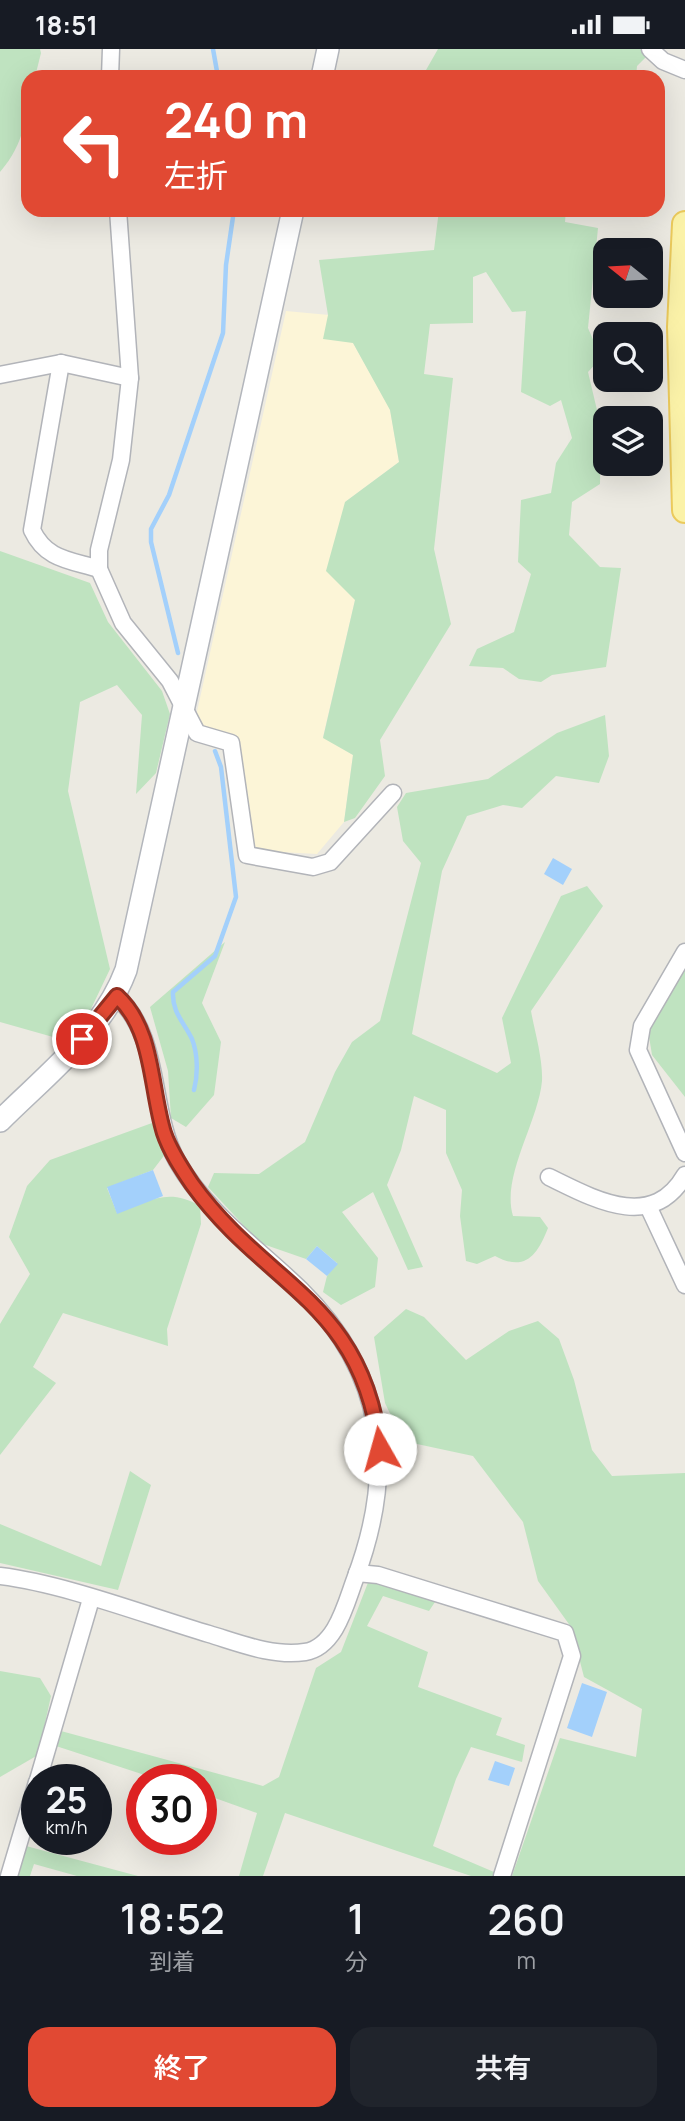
<!DOCTYPE html>
<html lang="ja">
<head>
<meta charset="utf-8">
<style>
	:root { --surface:#171b24; --page:#20242c; --text:#f1f3f6; --muted:#9ea1a6; --accent:#e14933 }
	body { margin:0; font-family:Manrope,"Noto Sans JP",sans-serif; background:var(--page); color:var(--text); height:100vh; display:flex; flex-direction:column; font-size:26px; white-space:nowrap }
	* { box-sizing:border-box; margin:0 }
	p { font-size:23px; color:var(--muted) }
	.icon { flex:none; width:38px; height:38px; fill:none; stroke:currentColor; stroke-width:2; stroke-linecap:round; stroke-linejoin:round }
	.map { position:relative; height:1827px; overflow:hidden }
	.drawer { display:flex; flex-direction:column; background:var(--surface); flex:1 }
	.drawer>* { flex:none }
	.hud { position:absolute; left:21px; top:21px; width:644px; height:147px; border-radius:21px; box-shadow:0 7px 28px #0002; background:#e14933; color:#fff; overflow:hidden }
	.needle { width:46px; rotate:288deg }
	.fabs { position:absolute; left:593px; top:189px; display:grid; gap:14px }
	.fabs a { display:grid; place-items:center; width:70px; height:70px; border-radius:14px; background:var(--surface); box-shadow:0 7px 28px #0002; font-size:35px }
	.speed { position:absolute; left:21px; top:1715px; display:flex; gap:14px; font-size:35px; font-weight:700; text-align:center }
	.speed>* { display:grid; place-content:center; width:91px; height:91px; border-radius:50%; background:var(--surface); box-shadow:0 7px 28px #0002; line-height:1 }
	.speed small { font-size:18px; font-weight:400 }
	.speed .limit { border:10px solid #d22; background:#fff; color:#111 }
	.pin { position:absolute; display:grid; place-items:center; width:60px; height:60px; color:#fff; margin:-30px; border:4px solid #fff; border-radius:50%; box-shadow:0 2px 7px #0007 }
	.me { position:absolute; width:77px; margin:-38px; rotate:353deg; stroke-linejoin:round; filter:drop-shadow(0 0 5px #0008) }
	.turn { display:flex; align-items:center; gap:24px; height:147px; padding:0 28px; font-size:32px }
	.turn .icon { width:91px; height:91px; stroke-width:2.5 }
	.turn b { display:block; font-size:49px; line-height:60px }
	.eta { display:flex; justify-content:space-evenly; align-items:center; height:119px; text-align:center }
	.eta b { font-size:42px; font-weight:600; line-height:49px }
	.button { display:flex; gap:14px; margin-top:auto; padding:14px 28px }
	.button a { flex:1; height:80px; border-radius:21px; background:var(--accent); color:#fff; font-size:28px; font-weight:600; line-height:80px; text-align:center }
	.button a+a { background:var(--page); color:var(--text) }
	.status { display:flex; justify-content:space-between; align-items:center; height:49px; padding:0 35px; background:var(--surface); direction:ltr }
	.status svg { height:19px; fill:currentColor }
	.map>svg:first-child { display:block }
	.commercial { fill:#fcf5d7 }
	.green { fill:#bfe3c0 }
	.water { fill:#a3d0fb }
	.lines { fill:none; stroke-linecap:round; stroke-linejoin:round }
	.stream { stroke:#a3d0fb; stroke-width:4.5 }
	.street-casing { stroke:#b2b4b9; stroke-width:19 }
	.secondary-casing { stroke:#b3b6bc; stroke-width:24 }
	.primary-casing { stroke:#ebca5c; stroke-width:28 }
	.street { stroke:#fff; stroke-width:16 }
	.secondary { stroke:#fff; stroke-width:21 }
	.primary { stroke:#fbf2a8; stroke-width:24 }
	.route-casing { stroke:#922f21; stroke-width:18 }
	.route { stroke:#e14933; stroke-width:12 }
</style>
</head>
<body>
<div class="status"><b>18:51</b><svg viewBox="0 0 49 12"><path d="M0 12V9h3v3zM5 12V6h3v6zM10 12V3h3v9zM15 12V0h3v12zM26 1h20v11H26zM47 4h2v5h-2z"/></svg></div>
<div class="map">
<svg width="685" height="1827" viewBox="0 0 685 1827">
	<rect width="100%" height="100%" fill="#eceae2"/>
	<path class="commercial" d="M286,262L329,266L353,294L390,360L399,413L345,453L355,551L323,688L353,706L344,773L317,805L262,802L249,793L236,686L194,676Z"/>
	<g class="green">
		<path d="M0,0H40L41,4L35,28H28C28,66 25,94 0,123Z"/>
		<path d="M438,0H640L647,7L637,17L636,28H428L426,21Z"/>
		<path d="M439,161H566L565,173L598,179L588,279L601,309L588,323L601,378L600,435L572,453L569,486L600,518L621,519L606,618L552,626L541,633L519,630L503,619L469,617L477,600L514,583L531,525L518,513L521,451L551,444L556,414L572,389L561,351L550,357L521,343L526,262L512,263L486,223L473,228V274L430,275L424,325L453,329L434,500L451,575L380,691L385,727L355,769L344,773L353,706L323,689L355,551L326,522L345,453L399,413L390,361L353,294L323,290L328,266L319,211L434,201Z"/>
		<path d="M0,502L90,534L108,573L162,642L170,665L156,724L136,745L142,666L117,636L80,653L68,742L110,920L90,962L53,988L0,973Z"/>
		<path d="M605,666L609,707L599,734L556,727L522,759L503,756L467,767L442,822L412,985L497,1024L511,1014L502,969L561,847L587,837L603,857L531,962C535,984 543,1010 542,1032C538,1074 501,1127 513,1167L540,1168L548,1179C537,1207 525,1223 495,1207L477,1215L466,1212L460,1167L462,1141L446,1104V1061L414,1047L401,1101L387,1136L423,1218L408,1221L373,1143L342,1163L378,1209L375,1238L341,1256L323,1243L327,1227L337,1214L317,1197L306,1210L260,1194L208,1138L214,1124L259,1125L305,1093L335,1023L352,993L380,972L421,814L403,792L397,758L406,744L488,730L557,684Z"/>
		<path d="M225,893L202,954L221,993L214,1046L186,1078L171,1069L168,1022L150,958Z"/>
		<path d="M685,917V1048L652,1006L648,981Z"/>
		<path d="M152,1074L166,1104L153,1121L107,1139L117,1164C148,1152 169,1138 200,1157L201,1175L167,1280L168,1297L63,1264L33,1318L56,1334L0,1406V1275L30,1225L9,1188L27,1137L50,1111Z"/>
		<path d="M406,1260L424,1268L466,1311L509,1282L538,1272L559,1290L574,1331L592,1401L612,1427L685,1424V1827H512L560,1689L636,1708L642,1660L584,1628L571,1578L538,1532L523,1473L473,1407L403,1392L385,1354L374,1288Z"/>
		<path d="M130,1422L151,1436L118,1541L0,1514V1475L101,1517Z"/>
		<path d="M369,1531L437,1550L429,1562L383,1547L367,1577L428,1603L418,1638L502,1669L496,1686L525,1696L522,1713L471,1698L456,1730L433,1797L494,1823V1827H471L285,1764L263,1827H239L257,1764L201,1744V1731H160L56,1697L61,1682L263,1737L279,1728L316,1619L341,1603Z"/>
		<path d="M0,1622L40,1629L51,1647L38,1706L0,1728Z"/>
		<path d="M26,1797L138,1827H77L34,1815L30,1827H17Z"/>
	</g>
	<g class="water">
		<path d="M553,809L572,820L563,836L544,825Z"/>
		<path d="M153,1121L163,1147L117,1165L107,1138Z"/>
		<path d="M317,1197L338,1215L327,1227L306,1210Z"/>
		<path d="M582,1634L607,1643L592,1688L567,1679Z"/>
		<path d="M495,1712L515,1719L509,1737L488,1731Z"/>
	</g>
	<g class="lines">
		<g class="stream">
			<path d="M213,0L218,28"/>
			<path d="M178,604L151,493V480L169,446L223,284L226,216L234,161"/>
			<path d="M194,1041C198,1026 198,1005 192,990C184,973 172,964 173,943L215,907L236,848L221,718L215,702"/>
		</g>
		<g class="street-casing">
			<g id="street">
				<path d="M650,0L663,12L685,21"/>
				<path d="M110,28L111,0"/>
				<path d="M118,161L130,329L121,411L99,501V520L123,574L170,632L197,684L231,694L247,806L313,818L330,813L393,744"/>
				<path d="M61,314L32,481C46,511 70,511 99,520"/>
				<path d="M0,326L61,314L130,329"/>
				<path d="M685,903L642,977L638,1001L685,1104"/>
				<path d="M549,1128C594,1150 652,1183 685,1126"/>
				<path d="M648,1157L685,1236"/>
				<path d="M357,1524L378,1526L565,1584L572,1607L502,1827"/>
				<path d="M0,1527C65,1535 145,1566 209,1585C239,1594 273,1608 305,1603C336,1598 346,1554 355,1530C396,1421 386,1325 301,1241C258,1199 208,1166 177,1112C149,1062 162,987 116,947"/>
				<path d="M38,1731L91,1550"/>
				<path d="M9,1827L37,1733"/>
			</g>
		</g>
		<g class="secondary-casing">
			<g id="secondary">
				<path d="M322,28L328,0"/>
				<path d="M0,1072C46,1026 103,983 126,921L293,161"/>
			</g>
		</g>
		<g class="primary-casing">
			<path id="primary" d="M685,175L680,278L685,461"/>
		</g>
		<use href="#street" class="street"/>
		<use href="#secondary" class="secondary"/>
		<use href="#primary" class="primary"/>
	</g>
	<g class="lines">
		<g class="route-casing">
			<path id="route" d="M82,990L117,947C154,981 150,1039 164,1084C170,1102 182,1120 192,1135C266,1238 363,1252 380,1400"/>
		</g>
		<use href="#route" class="route"/>
	</g>
</svg>
<div class="fabs">
<a><svg class="needle" viewBox="-14 -14 28 28"><path d="M0-13l5 13h-10z" fill="#e53935"/><path d="M0 13l5-13h-10z" fill="#9ea1a6"/></svg></a>
<a><svg class="icon" aria-label="search" viewBox="0 0 24 24"><circle cx="10" cy="10" r="6"/><path d="M15 15l6 6"/></svg></a>
<a><svg class="icon" aria-label="layers" viewBox="0 0 24 24"><path d="M12 4l9 5-9 5-9-5zM3 14l9 5 9-5"/></svg></a>
</div>
<div class="speed"><div>25<small>km/h</small></div><div class="limit">30</div></div>
<div class="pin" style="left:82px;top:990px;background:#d93025"><svg class="icon" aria-label="arrive" viewBox="0 0 24 24"><path d="M6 21V4h12l-3 4 3 4H6"/></svg></div>
<svg class="me" style="left:380px;top:1400px" viewBox="-20 -20 40 40"><circle r="19" fill="#fff"/><path d="M0-13L10 11 0 6-10 11z" fill="#e14933"/></svg>
<div class="hud">
<div class="turn"><svg class="icon" aria-label="left" viewBox="0 0 24 24"><path d="M17 20v-9H6M10 6l-5 5 5 5"/></svg><div><b>240 m</b>左折</div></div>
</div>
</div>
<section class="drawer">
<div class="eta">
<div><b>18:52</b><p>到着</p></div>
<div><b>1</b><p>分</p></div>
<div><b>260</b><p>m</p></div>
</div>
<div class="button"><a>終了</a><a>共有</a></div>
</section>
</body>
</html>
